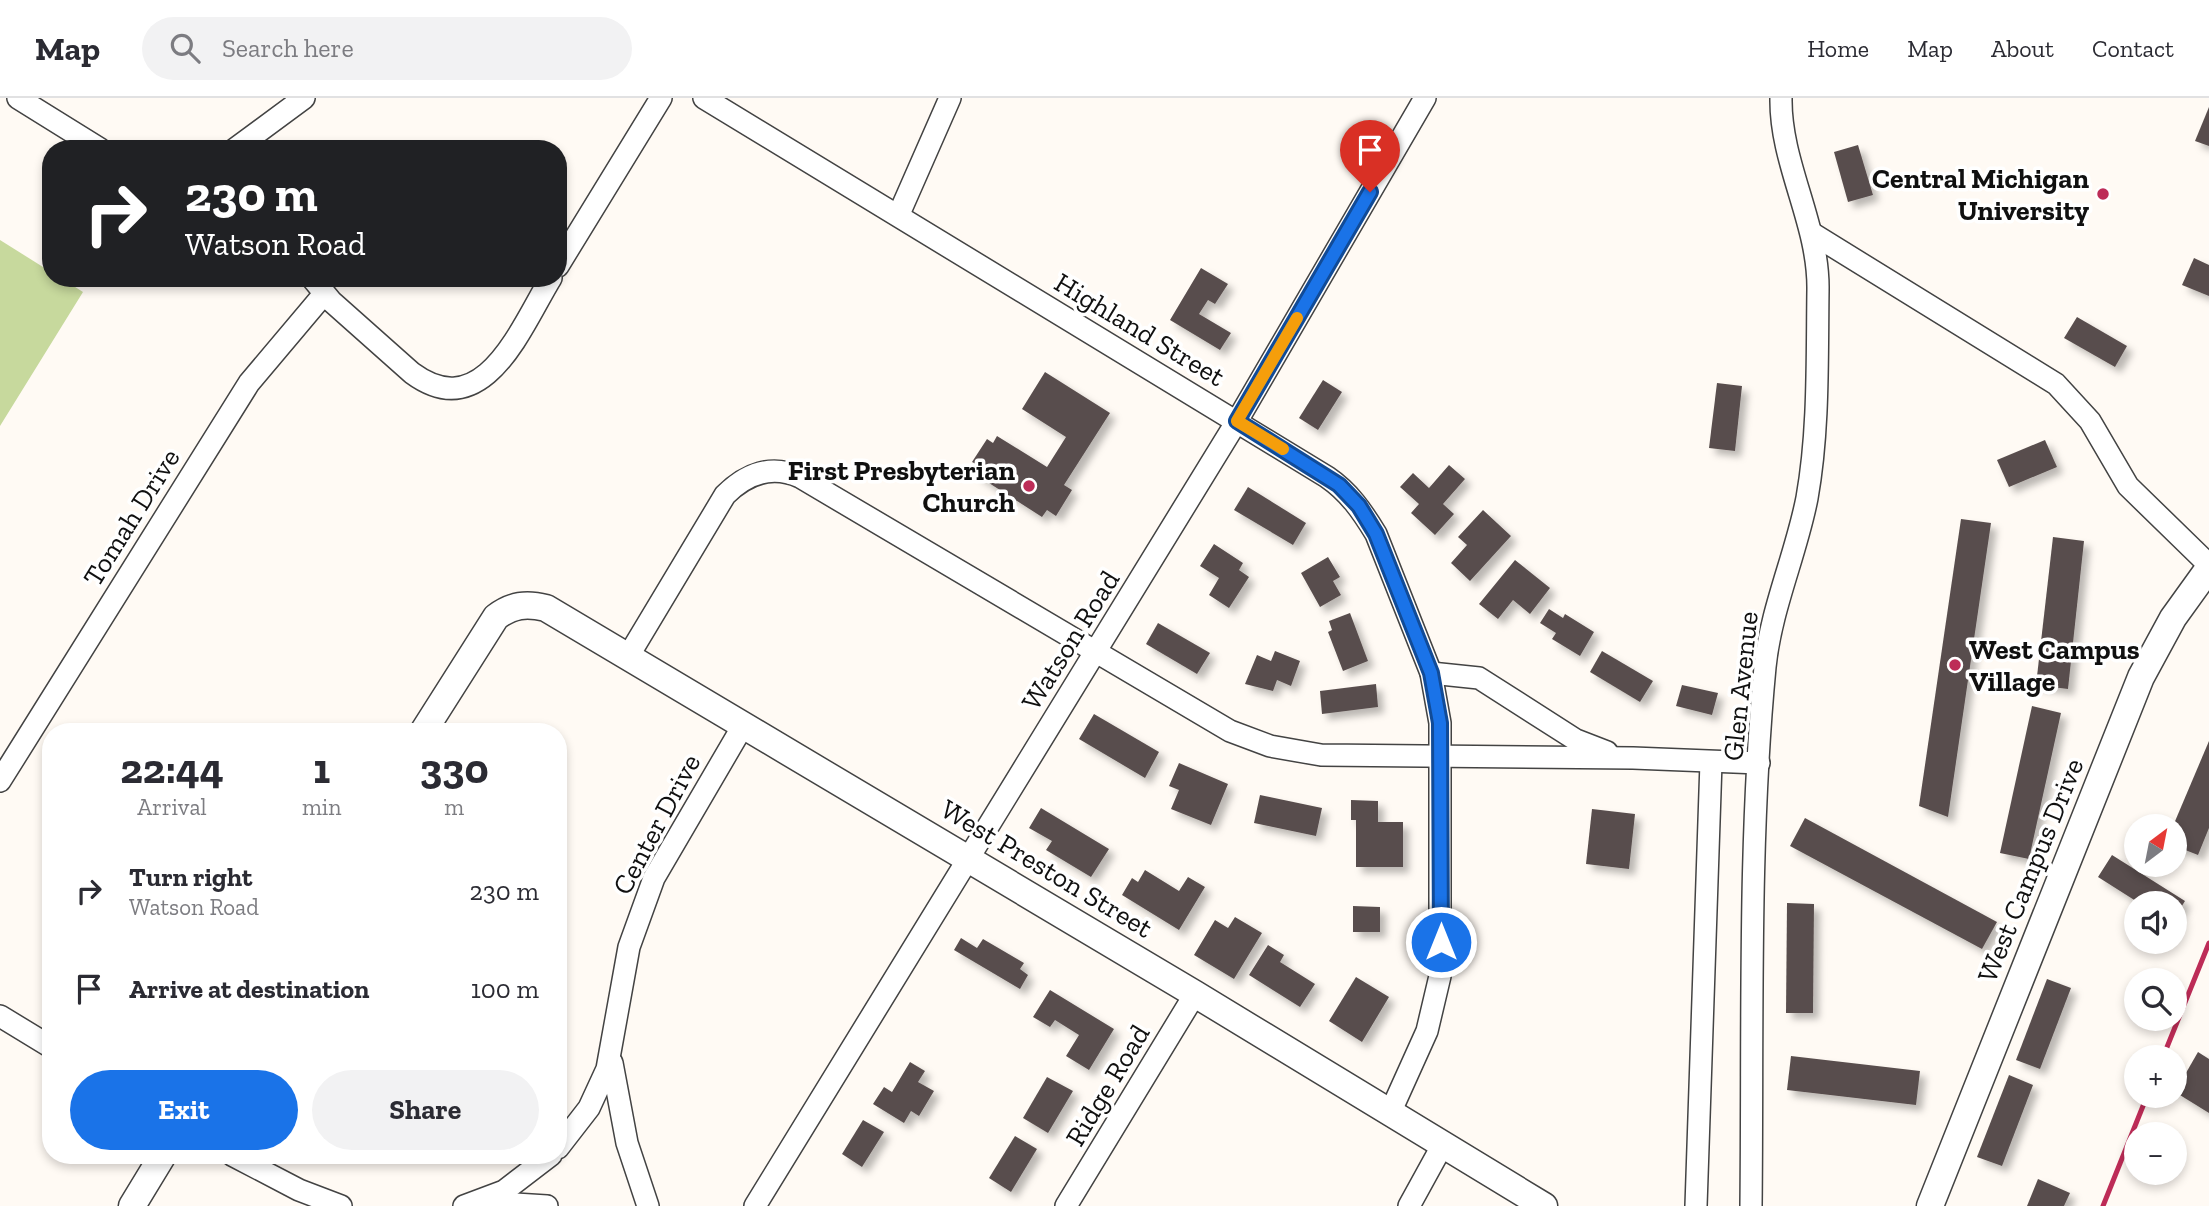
<!DOCTYPE html>
<html lang="en">
<head>
<meta charset="utf-8">
<style>
	:root { --surface:#fff; --page:#f2f2f3; --text:#2b2b33; --muted:#7c7c81; --line:#e1e1e2; --accent:#1a73e8 }
	body { margin:0; font-family:"Zilla Slab",serif; background:var(--page); color:var(--text); height:100vh; display:flex; flex-direction:column; font-size:26px; white-space:nowrap }
	* { box-sizing:border-box; margin:0 }
	p { font-size:23px; color:var(--muted) }
	.icon { flex:none; width:38px; height:38px; fill:none; stroke:currentColor; stroke-width:2; stroke-linecap:round; stroke-linejoin:round }
	.map { position:relative; flex:1; overflow:hidden }
	.drawer { position:absolute; left:42px; top:625px; width:525px; height:441px; display:flex; flex-direction:column; background:var(--surface); border-radius:28px; box-shadow:0 4px 10px #0003 }
	.drawer>* { flex:none }
	.hud { position:absolute; left:42px; top:42px; width:525px; height:147px; border-radius:28px; box-shadow:0 4px 10px #0003; background:#202124; color:#fff; overflow:hidden }
	.needle { width:46px; rotate:32deg }
	.tools { position:absolute; left:2124px; top:716px; display:grid; gap:14px }
	.tools a { display:grid; place-items:center; width:63px; height:63px; border-radius:50%; background:var(--surface); box-shadow:0 4px 10px #0003; font-size:35px }
	.pin { position:absolute; display:grid; place-items:center; width:60px; height:60px; color:#fff; margin:-72px -30px; border-radius:50% 50% 50% 0; rotate:-45deg; box-shadow:0 0 7px #0007 }
	.pin .icon { rotate:45deg }
	.me { position:absolute; width:77px; margin:-38px; rotate:0deg; stroke-linejoin:round; filter:drop-shadow(0 0 5px #0008) }
	.turn { display:flex; align-items:center; gap:24px; height:147px; padding:0 28px; font-size:32px }
	.turn .icon { width:91px; height:91px; stroke-width:2.5 }
	.turn b { display:block; font-size:49px; line-height:60px }
	.eta { display:flex; justify-content:space-evenly; align-items:center; height:119px; text-align:center }
	.eta b { font-size:42px; font-weight:700; line-height:49px }
	.primary-button { display:flex; gap:14px; margin-top:auto; padding:14px 28px }
	.primary-button a { flex:1; height:80px; border-radius:42px; background:var(--accent); color:#fff; font-size:28px; font-weight:700; line-height:80px; text-align:center }
	.primary-button a+a { background:var(--page); color:var(--text) }
	ul { padding:0; list-style:none }
	li { display:flex; align-items:center; gap:21px; height:98px; padding:0 28px }
	li div { flex:1 }
	li b { display:block; font-size:26px }
	li em { font-style:normal }
	header { display:flex; align-items:center; gap:42px; box-sizing:border-box; height:98px; padding:0 35px; background:var(--surface); border-bottom:2px solid var(--line) }
	header strong { font-size:33px }
	nav { display:flex; gap:38px; margin-inline-start:auto; font-size:24px }
	.search { width:490px; height:63px; background:var(--page); display:flex; align-items:center; gap:18px; box-sizing:border-box; padding:0 24px; border-radius:38px; color:var(--muted); font-size:26px }
	.map>svg:first-child { display:block }
	.forest { fill:#c7d99d }
	.building { fill:#594e4d; filter:url(#shadow) }
	.lines { fill:none; stroke-linecap:round; stroke-linejoin:round }
	.minor-casing { stroke:#434343; stroke-width:24 }
	.tertiary-casing { stroke:#434343; stroke-width:29 }
	.minor { stroke:#fff; stroke-width:21 }
	.tertiary { stroke:#fff; stroke-width:26 }
	.rail { stroke:#bd2c57; stroke-width:5 }
	.route-casing { stroke:#114b97; stroke-width:18 }
	.route { stroke:#1a73e8; stroke-width:12 }
	.slow { stroke:#f59e0b; stroke-width:12 }
	.poi-dot { fill:#bd2c57; stroke:#fff; stroke-width:2.5 }
	.labels { text-anchor:middle; stroke-width:7; stroke-linejoin:round; paint-order:stroke }
	.poi-label { font-size:28px; font-weight:bold; fill:#101010; stroke:#fff; text-anchor:end }
	.street-label { font-size:28px; fill:#101010; stroke:#fff }
</style>
</head>
<body>
<header>
<strong>Map</strong>
<div class="search"><svg class="icon" aria-label="search" viewBox="0 0 24 24"><circle cx="10" cy="10" r="6"/><path d="M15 15l6 6"/></svg>Search here</div>
<nav><a>Home</a><a>Map</a><a>About</a><a>Contact</a></nav>
</header>
<div class="map">
<svg width="2209" height="1108" viewBox="0 0 2209 1108">
	<defs>
		<filter id="shadow"><feDropShadow dx="6" dy="6" stdDeviation="3.5" flood-color="#0004"/></filter>
	</defs>
	<rect width="100%" height="100%" fill="#fffaf4"/>
	<path class="forest" d="M0,142L51,174V180H61L83,194L0,328Z"/>
	<g class="building">
		<path d="M2209,9V48L2195,43Z"/>
		<path d="M1858,47L1873,97L1848,104L1834,54Z"/>
		<path d="M2194,160L2209,167V198L2182,187Z"/>
		<path d="M1201,170L1228,186L1215,206L1208,202L1199,216L1231,235L1220,252L1170,222Z"/>
		<path d="M2077,219L2127,248L2115,269L2064,240Z"/>
		<path d="M1045,274L1110,315L1064,387L1072,392L1056,418L1047,412L1042,419L975,376L980,368L972,364L987,341L993,345L997,338L1047,369L1066,339L1022,311Z"/>
		<path d="M1323,282L1342,294L1318,332L1299,320Z"/>
		<path d="M1717,285L1742,288L1735,353L1709,350Z"/>
		<path d="M2045,342L2057,369L2009,389L1997,362Z"/>
		<path d="M1449,367L1465,381L1443,406L1454,416L1435,437L1411,415L1419,406L1400,389L1413,375L1429,390Z"/>
		<path d="M1248,389L1306,425L1293,447L1234,412Z"/>
		<path d="M1483,412L1511,438L1470,483L1451,465L1467,447L1458,439Z"/>
		<path d="M1961,421L1991,425L1948,719L1919,708Z"/>
		<path d="M2053,439L2084,443L2068,591L2036,587Z"/>
		<path d="M1214,446L1243,465L1239,472L1249,479L1229,510L1209,497L1219,480L1200,468Z"/>
		<path d="M1328,459L1340,479L1333,483L1341,497L1320,509L1301,475Z"/>
		<path d="M1515,462L1550,490L1530,516L1513,502L1498,521L1479,506Z"/>
		<path d="M1549,511L1563,520L1565,516L1594,534L1580,558L1552,541L1556,535L1540,525Z"/>
		<path d="M1350,515L1368,563L1343,573L1328,534L1332,532L1329,523Z"/>
		<path d="M1158,525L1210,555L1197,576L1146,546Z"/>
		<path d="M1275,553L1300,563L1291,588L1277,582L1273,593L1245,586L1257,557L1271,563Z"/>
		<path d="M1602,553L1653,583L1640,604L1590,574Z"/>
		<path d="M1376,586L1378,609L1322,616L1320,593Z"/>
		<path d="M1682,587L1718,595L1712,617L1676,608Z"/>
		<path d="M2032,608L2061,615L2029,761L2000,755Z"/>
		<path d="M1094,616L1159,654L1145,680L1079,641Z"/>
		<path d="M2209,643V730L2198,757L2175,748L2173,728Z"/>
		<path d="M1179,665L1228,686L1211,727L1171,711L1179,692L1169,688Z"/>
		<path d="M1260,697L1322,710L1316,738L1254,725Z"/>
		<path d="M1351,702L1378,703V724H1403V769H1356V722H1351Z"/>
		<path d="M1041,710L1109,751L1091,779L1046,752L1052,743L1029,730Z"/>
		<path d="M1592,711L1635,716L1629,771L1586,766Z"/>
		<path d="M1805,720L1997,824L1982,851L1790,748Z"/>
		<path d="M2112,757L2185,803L2175,819V805H2139L2098,779Z"/>
		<path d="M1145,772L1179,793L1188,779L1205,789L1179,832L1122,797L1132,780L1138,784Z"/>
		<path d="M1787,805L1814,806L1813,915H1786Z"/>
		<path d="M1353,808L1380,809V834H1353Z"/>
		<path d="M1235,819L1262,835L1234,881L1194,857L1215,822L1228,830Z"/>
		<path d="M961,840L977,850L983,841L1024,865L1020,871L1028,877L1020,891L954,852Z"/>
		<path d="M1268,847L1284,857L1280,864L1315,886L1300,909L1249,877Z"/>
		<path d="M1356,879L1389,899L1362,944L1329,923Z"/>
		<path d="M2047,881L2071,890L2040,971L2016,962Z"/>
		<path d="M1050,892L1114,931L1089,972L1066,958L1079,937L1055,922L1050,929L1033,919Z"/>
		<path d="M2198,954L2209,961V1015L2175,994Z"/>
		<path d="M1791,958L1920,973L1916,1007L1787,992Z"/>
		<path d="M910,964L925,973L918,984L934,993L919,1018L911,1013L904,1025L873,1006L884,989L892,994Z"/>
		<path d="M2009,977L2033,987L2002,1068L1977,1059Z"/>
		<path d="M1047,979L1073,993L1048,1035L1023,1020Z"/>
		<path d="M863,1022L884,1034L862,1069L842,1056Z"/>
		<path d="M1015,1038L1037,1051L1011,1094L989,1080Z"/>
		<path d="M2038,1081L2070,1095L2064,1108H2027Z"/>
	</g>
	<g class="lines">
		<g class="minor-casing">
			<g id="minor">
				<path d="M18,0L100,51"/>
				<path d="M704,0L1327,379C1349,394 1362,413 1376,436L1431,575L1440,625V878L1427,933L1390,1015"/>
				<path d="M235,51L304,0"/>
				<path d="M899,116L950,0"/>
				<path d="M1813,136L2056,286L2090,323L2128,388L2209,467"/>
				<path d="M558,168L661,0"/>
				<path d="M312,180L331,203L412,275C484,328 521,229 551,180"/>
				<path d="M629,557L725,397C746,376 771,366 800,379L1230,633L1270,648L1321,657L1633,660L1759,665"/>
				<path d="M1431,575L1479,580L1576,642L1607,654"/>
				<path d="M0,683L249,285L324,196"/>
				<path d="M0,918L51,949"/>
				<path d="M612,965L627,1045L648,1108"/>
				<path d="M558,1050L589,1010L607,971L629,849L654,780L744,626"/>
				<path d="M232,1057L299,1092L341,1108"/>
				<path d="M482,1104L547,1108"/>
				<path d="M464,1108L504,1093L551,1057"/>
				<path d="M755,1108L1237,323L1425,0"/>
				<path d="M1066,1108L1195,896"/>
				<path d="M1409,1108L1442,1048"/>
				<path d="M1696,1108L1711,664"/>
				<path d="M1751,1108C1753,929 1748,747 1765,569C1771,510 1796,457 1807,400C1819,333 1817,260 1818,192C1819,125 1780,66 1781,0"/>
			</g>
		</g>
		<g class="tertiary-casing">
			<g id="tertiary">
				<path d="M423,634L496,519C512,507 526,505 546,510L1195,896L1544,1108"/>
				<path d="M132,1108L163,1057"/>
				<path d="M1930,1108L2141,579L2173,520L2209,470"/>
			</g>
		</g>
		<use href="#minor" class="minor"/>
		<use href="#tertiary" class="tertiary"/>
		<g class="rail">
			<path d="M2163,959L2209,845"/>
			<path d="M2103,1108L2147,998"/>
		</g>
	</g>
	<g class="lines">
		<g class="route-casing">
			<path id="route" d="M1370,94L1237,323L1339,387L1359,408L1376,436L1431,575L1440,625L1441,844"/>
		</g>
		<use href="#route" class="route"/>
		<path class="slow" d="M1283,351L1237,323L1297,220"/>
	</g>
	<g class="poi-dot">
		<circle cx="2103" cy="96" r="7"/>
		<circle cx="1029" cy="388" r="7"/>
		<circle cx="1955" cy="567" r="7"/>
	</g>
	<g class="labels">
		<g class="poi-label">
			<text x="2089" y="90">Central Michigan<tspan x="2089" dy="32">University</tspan></text>
			<text x="1015" y="382">First Presbyterian<tspan x="1015" dy="32">Church</tspan></text>
			<text x="1969" y="561" text-anchor="start">West Campus<tspan x="1969" dy="32">Village</tspan></text>
		</g>
		<g class="street-label">
			<text transform="translate(1140 231) rotate(31)" y="10">Highland Street</text>
			<text transform="translate(131 419) rotate(-58)" y="10">Tomah Drive</text>
			<text transform="translate(1070 542) rotate(-58)" y="10">Watson Road</text>
			<text transform="translate(1740 588) rotate(-84)" y="10">Glen Avenue</text>
			<text transform="translate(656 726) rotate(-62)" y="10">Center Drive</text>
			<text transform="translate(1047 770) rotate(31)" y="10">West Preston Street</text>
			<text transform="translate(2030 772) rotate(-68)" y="10">West Campus Drive</text>
			<text transform="translate(1107 987) rotate(-59)" y="10">Ridge Road</text>
		</g>
	</g>
</svg>
<div class="tools">
<a><svg class="needle" viewBox="-14 -14 28 28"><path d="M0-13l5 13h-10z" fill="#e53935"/><path d="M0 13l5-13h-10z" fill="#7c7c81"/></svg></a>
<a><svg class="icon" aria-label="sound" viewBox="0 0 24 24"><path d="M4 9h4l5-4v14l-5-4H4zM17 9q2 3 0 6"/></svg></a>
<a><svg class="icon" aria-label="search" viewBox="0 0 24 24"><circle cx="10" cy="10" r="6"/><path d="M15 15l6 6"/></svg></a>
<a>+</a>
<a>−</a>
</div>
<div class="pin" style="left:1370px;top:94px;background:#d93025"><svg class="icon" aria-label="arrive" viewBox="0 0 24 24"><path d="M6 21V4h12l-3 4 3 4H6"/></svg></div>
<svg class="me" style="left:1441px;top:844px" viewBox="-20 -20 40 40"><circle r="17" fill="#1a73e8" stroke="#fff" stroke-width="3"/><path d="M0-11L8 9 0 5-8 9z" fill="#fff"/></svg>
<div class="hud">
<div class="turn"><svg class="icon" aria-label="right" viewBox="0 0 24 24"><path d="M7 20v-9h11M14 6l5 5-5 5"/></svg><div><b>230 m</b>Watson Road</div></div>
</div>
<section class="drawer">
<div class="eta">
<div><b>22:44</b><p>Arrival</p></div>
<div><b>1</b><p>min</p></div>
<div><b>330</b><p>m</p></div>
</div>
<ul>
<li><svg class="icon" aria-label="right" viewBox="0 0 24 24"><path d="M7 20v-9h11M14 6l5 5-5 5"/></svg><div><b>Turn right</b><p>Watson Road</p></div><em>230 m</em></li>
<li><svg class="icon" aria-label="arrive" viewBox="0 0 24 24"><path d="M6 21V4h12l-3 4 3 4H6"/></svg><div><b>Arrive at destination</b></div><em>100 m</em></li>
</ul>
<div class="primary-button"><a>Exit</a><a>Share</a></div>
</section>
</div>
</body>
</html>
